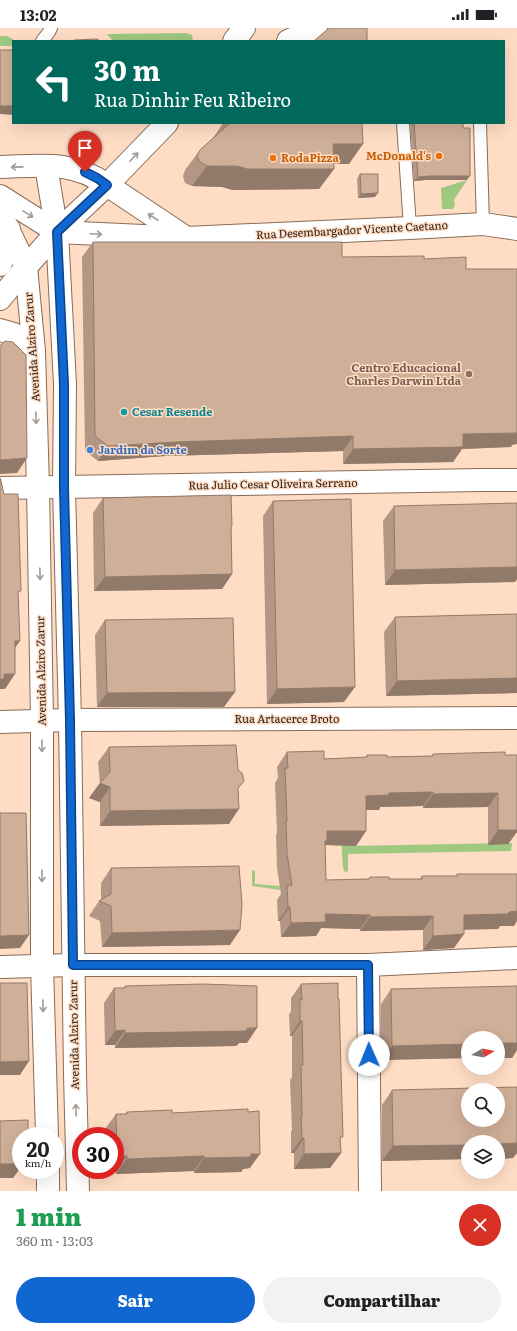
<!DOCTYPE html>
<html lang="pt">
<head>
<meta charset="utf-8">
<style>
	:root { --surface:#fff; --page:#f2f2f2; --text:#202124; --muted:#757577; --accent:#1167d1 }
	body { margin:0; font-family:Literata,serif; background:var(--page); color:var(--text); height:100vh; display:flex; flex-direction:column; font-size:15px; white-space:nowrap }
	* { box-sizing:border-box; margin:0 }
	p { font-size:13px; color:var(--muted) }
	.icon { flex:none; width:22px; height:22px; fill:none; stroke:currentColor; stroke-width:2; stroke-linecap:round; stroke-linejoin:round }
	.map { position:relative; height:1163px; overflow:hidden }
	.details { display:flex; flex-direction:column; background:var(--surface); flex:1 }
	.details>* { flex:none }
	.guide { position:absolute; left:12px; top:12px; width:493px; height:84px; border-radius:0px; box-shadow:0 4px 16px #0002; background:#00695c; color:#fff; overflow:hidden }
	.needle { width:26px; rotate:81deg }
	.controls { position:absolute; left:461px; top:1003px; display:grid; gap:8px }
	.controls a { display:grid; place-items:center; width:44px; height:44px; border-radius:50%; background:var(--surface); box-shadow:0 4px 16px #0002; font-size:20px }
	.speed { position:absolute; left:12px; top:1099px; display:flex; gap:8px; font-size:20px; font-weight:700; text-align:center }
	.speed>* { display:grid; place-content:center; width:52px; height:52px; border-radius:50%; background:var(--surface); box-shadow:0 4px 16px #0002; line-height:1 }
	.speed small { font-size:10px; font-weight:400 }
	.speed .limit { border:6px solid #d22; background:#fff; color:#111 }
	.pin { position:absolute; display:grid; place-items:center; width:34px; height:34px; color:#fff; margin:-41px -17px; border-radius:50% 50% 50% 0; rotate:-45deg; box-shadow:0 0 4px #0007 }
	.pin .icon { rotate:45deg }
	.me { position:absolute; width:44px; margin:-22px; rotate:359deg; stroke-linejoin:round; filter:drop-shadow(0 0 3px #0008) }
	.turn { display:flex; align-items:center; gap:14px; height:84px; padding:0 16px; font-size:18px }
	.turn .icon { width:52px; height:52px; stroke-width:2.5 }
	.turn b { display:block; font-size:28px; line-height:34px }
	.round { display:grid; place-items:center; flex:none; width:42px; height:42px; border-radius:21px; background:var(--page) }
	.summary { display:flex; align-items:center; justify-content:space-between; height:68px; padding:0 16px }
	h1 { font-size:24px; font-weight:800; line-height:30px; color:#1e9e55 }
	.cta { display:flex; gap:8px; margin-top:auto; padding:8px 16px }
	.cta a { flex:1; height:46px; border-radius:24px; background:var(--accent); color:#fff; font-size:16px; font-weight:800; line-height:46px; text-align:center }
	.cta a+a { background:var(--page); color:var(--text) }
	.status { display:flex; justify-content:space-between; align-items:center; height:28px; padding:0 20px; background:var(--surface); direction:ltr }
	.status svg { height:11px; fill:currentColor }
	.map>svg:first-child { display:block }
	.green { fill:#9fc881 }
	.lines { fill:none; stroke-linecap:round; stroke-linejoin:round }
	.lane-casing { stroke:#896c56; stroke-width:14 }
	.street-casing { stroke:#896c56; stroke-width:24 }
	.secondary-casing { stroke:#896c56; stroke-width:24 }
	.lane { stroke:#fff; stroke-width:12 }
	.street { stroke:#fff; stroke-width:22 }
	.secondary { stroke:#fff; stroke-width:22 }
	.wall { fill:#b39683 }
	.shaded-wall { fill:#927a6a }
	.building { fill:#d0af98; stroke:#927a6a; fill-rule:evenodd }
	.oneway { stroke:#a09b97 }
	.route-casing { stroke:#0b4388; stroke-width:10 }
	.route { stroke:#1167d1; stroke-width:7 }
	.food-dot { fill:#e8710a; stroke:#ffddc5; stroke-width:1.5 }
	.education-dot { fill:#8d6e63; stroke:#ffddc5; stroke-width:1.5 }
	.culture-dot { fill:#0f9aa8; stroke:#ffddc5; stroke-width:1.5 }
	.shop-dot { fill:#3f7fe0; stroke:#ffddc5; stroke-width:1.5 }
	.labels { text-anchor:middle; stroke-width:3; stroke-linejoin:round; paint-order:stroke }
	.food-label { font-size:11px; font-weight:bold; fill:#c56008; stroke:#ffddc5; text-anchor:end }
	.street-label { font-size:11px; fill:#2c2017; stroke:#ffddc5 }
	.education-label { font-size:11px; font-weight:bold; fill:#785e54; stroke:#ffddc5; text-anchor:end }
	.culture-label { font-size:11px; font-weight:bold; fill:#0d838f; stroke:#ffddc5; text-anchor:start }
	.shop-label { font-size:11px; font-weight:bold; fill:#366cbe; stroke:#ffddc5; text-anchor:start }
</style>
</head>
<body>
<div class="status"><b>13:02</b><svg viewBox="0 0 49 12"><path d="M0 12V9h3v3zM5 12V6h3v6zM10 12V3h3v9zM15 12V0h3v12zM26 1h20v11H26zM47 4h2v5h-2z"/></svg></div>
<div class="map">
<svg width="517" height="1163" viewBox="0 0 517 1163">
	<rect width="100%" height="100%" fill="#ffddc5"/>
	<g class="green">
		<path d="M186,5L192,7L193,13H113L107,6Z"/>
		<path d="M0,8H7L13,11V18H0Z"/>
		<path d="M467,152L454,172L455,177L453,181H442L441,160Z"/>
		<path d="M348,801L349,818L508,815H512L511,823L348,826V842L347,844H345L343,840L341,807Z"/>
		<path d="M252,842L255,843V856L280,858V862L252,858Z"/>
	</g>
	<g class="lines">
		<g class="lane-casing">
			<g id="lane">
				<path d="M42,13L49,4L51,0"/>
				<path d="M403,95L410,200"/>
				<path d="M480,95L483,196"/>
			</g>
		</g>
		<g class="street-casing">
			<g id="street">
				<path d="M107,157L185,209"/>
				<path d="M57,204L186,210L410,200L483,196L517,201"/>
				<path d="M0,460L481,452H517"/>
				<path d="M0,694L70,692L517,690"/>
				<path d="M368,937L370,1163"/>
				<path d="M0,939L73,937H368L517,930"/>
			</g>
		</g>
		<g class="secondary-casing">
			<g id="secondary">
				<path d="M234,13L244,0"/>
				<path d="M288,13L316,0"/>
				<path d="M46,138L57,204L65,356L64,460L70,692L75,1046L78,1163"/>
				<path d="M0,139C40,138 73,132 107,157"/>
				<path d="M0,168L57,204"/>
				<path d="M0,184L26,239L34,323L38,459L42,692V938L47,1108"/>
				<path d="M0,237L6,223L9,201"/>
				<path d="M0,271L26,239L57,204L107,157L167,95"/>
				<path d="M0,302L14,306L34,323"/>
				<path d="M48,1142V1163"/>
			</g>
		</g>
		<use href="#lane" class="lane"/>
		<use href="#street" class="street"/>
		<use href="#secondary" class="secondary"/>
	</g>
	<g class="wall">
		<path d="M223,95H362L349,136H334V141L319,161L233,162L222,159L192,158L185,155L183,148L185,142L200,122L213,110Z"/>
		<path d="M410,95H463L467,152H426L414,153Z"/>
		<path d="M360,146L375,169L358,170L357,151Z"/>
		<path d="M93,214L342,229L424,231L466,241L512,417L511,419L462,421L453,434L343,436V423L165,428L98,433L85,423L82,229Z"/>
		<path d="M103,470L231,499L232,546L222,561L94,563L93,485Z"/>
		<path d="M273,473L344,674L267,676L263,488Z"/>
		<path d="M394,478L517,539V551L515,554L385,557L383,493Z"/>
		<path d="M517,586V665L386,668L384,604L395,589Z"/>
		<path d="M105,592L224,679H97L95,607Z"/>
		<path d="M109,719L238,742L244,753L238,761L229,796L100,798V774L89,770L100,755L98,734Z"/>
		<path d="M287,724L324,731L366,729L367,727L387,729L431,728L433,726L517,727V804L508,816L488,817V779L423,780V778L380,779L379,782H366V803L356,818L325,817L326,852L368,851L370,849L389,851H420L422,848H456L457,846L514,898H500L498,901H464L454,920L423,922V902L360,903V901L321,900L316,908L281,909L280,893H278L277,872L281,866L277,840L276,807L277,805L275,755L278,750L277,739Z"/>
		<path d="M111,840L230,917L102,919L100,893L89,888L99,873L101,872V855Z"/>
		<path d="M301,956L340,1113L341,1125L330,1140L294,1141V1125H291V1104L292,1102L290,1052L292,1049V1008H290L289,986L291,984V970Z"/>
		<path d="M125,958L247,1015H239L236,1018L115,1020V1017H105L104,975L114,960H124Z"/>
		<path d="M391,961L517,1015V1022L512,1030H498V1010H468V1030L381,1032V976Z"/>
		<path d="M517,1059V1125L513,1130L498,1131V1114H468V1131L382,1133V1077L392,1062Z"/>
		<path d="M127,1084L172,1085L250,1140L243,1141L241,1144L194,1145V1143L116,1146V1142L106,1143V1142H115V1108H105V1101L116,1086H125Z"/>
	</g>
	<g class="shaded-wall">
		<path d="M0,78H13V87L0,86Z"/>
		<path d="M333,116H363L349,136H319Z"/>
		<path d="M207,138L334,141L319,161L233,162L222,159L192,158Z"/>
		<path d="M429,148H470L467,152H426L414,153L418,149Z"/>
		<path d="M378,165L375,169L358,170L361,166Z"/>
		<path d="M517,405V416L512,417L511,419L462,421L453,434L343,436L353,421L463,406Z"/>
		<path d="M353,408L343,423L165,428L98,433L108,418L176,414Z"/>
		<path d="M27,430L17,445L0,446V432Z"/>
		<path d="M517,539V551L515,554L385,557L395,542Z"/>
		<path d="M232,546L222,561L94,563L105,549Z"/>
		<path d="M15,613H20L9,628Z"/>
		<path d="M4,646H15L5,661H0V651Z"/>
		<path d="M517,650V665L386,668L397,653Z"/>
		<path d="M355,659L344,674L267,676L277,661Z"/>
		<path d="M235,664L224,679H97L107,665Z"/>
		<path d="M100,755L110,759L100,774L89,770Z"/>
		<path d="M433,764L423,778L380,779L379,782H356L366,768L389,765Z"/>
		<path d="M498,765L488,779L423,780L433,766Z"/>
		<path d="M239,781L229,796L100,798L110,783Z"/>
		<path d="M498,802H517V804L508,816L488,817Z"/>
		<path d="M327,803H366L356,818L324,817Z"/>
		<path d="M288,879H290L280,893H278Z"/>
		<path d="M517,883V893L514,898H500L498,901L454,902L464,887Z"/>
		<path d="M325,886L370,887L360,901L321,900L316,908L281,909L291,895Z"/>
		<path d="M433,888L423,902L360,903L370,889Z"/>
		<path d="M240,902L230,917L102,919L112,905Z"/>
		<path d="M464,906L454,920L423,922L433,908Z"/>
		<path d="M29,907L20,920L0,921V908Z"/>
		<path d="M300,993H302L292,1008H290Z"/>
		<path d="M257,1000L247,1015H239L236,1018L115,1020L125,1005Z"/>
		<path d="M125,1002L115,1017H105L115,1003Z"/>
		<path d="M498,1015H517V1022L512,1030H498Z"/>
		<path d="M468,1016V1030L381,1032L392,1018Z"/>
		<path d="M29,1033L20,1047H0V1034Z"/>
		<path d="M302,1110H304L294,1125H291Z"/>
		<path d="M517,1115V1125L513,1130L498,1131V1116Z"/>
		<path d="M468,1117V1131L382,1133L393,1118Z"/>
		<path d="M341,1125L330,1140L294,1141L304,1126Z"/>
		<path d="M251,1126H260L250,1140L243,1141L241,1144L194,1145L204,1130Z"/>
		<path d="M117,1128H127L116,1142L106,1143L107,1142H115V1131Z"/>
		<path d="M204,1128L194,1143L116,1146L127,1131Z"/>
		<path d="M0,1136H21V1139L13,1150H0Z"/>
	</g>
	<g class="building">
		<path d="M329,0H367V13H314Z"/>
		<path d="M98,11V13H74V12Z"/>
		<rect x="0" y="22" width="13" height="56"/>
		<path d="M230,95H362L363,116H333L334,141H247L237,138H207L200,134L197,128L200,122Z"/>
		<path d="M414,95H463V100H470V148H429L418,149Z"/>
		<path d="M360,146H378V165L361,166Z"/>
		<path d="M93,214H342V229L424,228V231L466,229V241H517V405L463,406V419L353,421V408L176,414L108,418L95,408Z"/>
		<path d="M5,313L13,314L26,327L27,430L0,432V318Z"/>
		<path d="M0,450L1,453L4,466H18L21,563H18L20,613H15V646H4V651H0Z"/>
		<path d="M231,467L232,498H231L232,546L105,549L103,470Z"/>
		<path d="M351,471L355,659L277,661L273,473Z"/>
		<path d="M517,475V539L395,542L394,478Z"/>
		<path d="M517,586V650L397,653L395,589Z"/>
		<path d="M233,590L235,664L107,665L105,592Z"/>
		<path d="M236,717L238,742L242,745L244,753L238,760L239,781L110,783V759L100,755L110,744L109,719Z"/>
		<path d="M324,723V731L367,729V727H387V729L433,728V726L505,724V727H517V802H498V765L433,766V764L389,765V767L366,768V803H327V813H325L326,852L369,851L370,849H389V851H422V848H457V846H517V883L509,884L508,886L464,887V906L433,908V888L370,889V887L325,886L326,894L291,895L290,879H288L287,858L292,857L287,826L286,793H287L285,740H288L287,724Z"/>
		<path d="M0,785H26L29,907L0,908Z"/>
		<path d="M239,838L242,876L240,902L112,905L111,878L99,873L111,866V840Z"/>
		<path d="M0,955H27L29,1033L0,1034Z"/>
		<path d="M338,955V971H339L343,1109H340L341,1125L304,1126V1110H302L301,1089H302L301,1037H303L302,993H300V971L302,972L301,956Z"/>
		<path d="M203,956L257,958V1000H247V1003L125,1005V1002L115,1003L114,960H125V958Z"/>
		<path d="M517,958V1015H498V1010H468V1016L392,1018L391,961Z"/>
		<path d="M517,1059V1115L498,1116V1114H468V1117L393,1118L392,1062ZM468,1062H498V1092H468Z"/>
		<path d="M248,1081V1084L259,1083L260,1126H251V1129L204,1130V1128L127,1131V1128H117L116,1086H127V1084L172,1082V1085Z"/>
		<path d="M28,1092V1108H21V1136H0V1093Z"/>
	</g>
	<defs><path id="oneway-shaft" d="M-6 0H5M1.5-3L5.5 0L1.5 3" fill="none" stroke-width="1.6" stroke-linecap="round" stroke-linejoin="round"/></defs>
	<g class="oneway">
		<use href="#oneway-shaft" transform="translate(134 129) rotate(-46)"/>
		<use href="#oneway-shaft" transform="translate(17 139) rotate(179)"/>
		<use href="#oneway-shaft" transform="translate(28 186) rotate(32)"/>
		<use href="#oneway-shaft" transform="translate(153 189) rotate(-147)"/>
		<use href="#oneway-shaft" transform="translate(96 206) rotate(3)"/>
		<use href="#oneway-shaft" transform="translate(36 390) rotate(88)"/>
		<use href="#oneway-shaft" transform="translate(40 546) rotate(89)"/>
		<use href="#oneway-shaft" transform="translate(42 718) rotate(90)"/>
		<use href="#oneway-shaft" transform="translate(42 848) rotate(90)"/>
		<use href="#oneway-shaft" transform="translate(43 978) rotate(88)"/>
		<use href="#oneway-shaft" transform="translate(76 1082) rotate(-92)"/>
	</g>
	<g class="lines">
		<g class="route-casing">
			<path id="route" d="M85,144L97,150L107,157L57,204L64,356V460L70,692L73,937H368L369,1027"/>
		</g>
		<use href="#route" class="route"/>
	</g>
	<g class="food-dot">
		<circle cx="439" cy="128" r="4"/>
		<circle cx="273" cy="130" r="4"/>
	</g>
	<circle class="education-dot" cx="469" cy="346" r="4"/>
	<circle class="culture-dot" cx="124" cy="384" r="4"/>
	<circle class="shop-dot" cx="90" cy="422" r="4"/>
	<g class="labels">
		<g class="food-label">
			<text x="431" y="132">McDonald's</text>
			<text x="281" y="134" text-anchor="start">RodaPizza</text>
		</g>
		<g class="street-label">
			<text transform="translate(352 202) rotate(-3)" y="4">Rua Desembargador Vicente Caetano</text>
			<text transform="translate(32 319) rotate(-94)" y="4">Avenida Alziro Zarur</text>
			<text transform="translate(273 456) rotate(-1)" y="4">Rua Julio Cesar Oliveira Serrano</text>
			<text transform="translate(41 643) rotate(-91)" y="4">Avenida Alziro Zarur</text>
			<text x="287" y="695">Rua Artacerce Broto</text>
			<text transform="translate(74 1007) rotate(-91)" y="4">Avenida Alziro Zarur</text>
		</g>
		<g class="education-label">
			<text x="461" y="344">Centro Educacional<tspan x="461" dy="13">Charles Darwin Ltda</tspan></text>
		</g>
		<g class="culture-label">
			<text x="132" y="388">Cesar Resende</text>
		</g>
		<g class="shop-label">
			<text x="98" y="426">Jardim da Sorte</text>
		</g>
	</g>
</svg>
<div class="controls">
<a><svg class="needle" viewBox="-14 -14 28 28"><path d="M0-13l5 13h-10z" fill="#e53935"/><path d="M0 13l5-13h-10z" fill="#757577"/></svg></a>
<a><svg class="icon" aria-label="search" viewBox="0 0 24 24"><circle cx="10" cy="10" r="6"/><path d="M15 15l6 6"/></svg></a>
<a><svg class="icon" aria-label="layers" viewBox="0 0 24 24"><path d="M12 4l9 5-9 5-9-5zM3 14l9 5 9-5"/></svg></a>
</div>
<div class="speed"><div>20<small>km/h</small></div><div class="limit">30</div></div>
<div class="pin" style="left:85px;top:144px;background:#d93025"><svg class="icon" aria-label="arrive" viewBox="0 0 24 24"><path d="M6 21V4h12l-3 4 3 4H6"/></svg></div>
<svg class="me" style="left:369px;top:1027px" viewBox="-20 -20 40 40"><circle r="19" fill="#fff"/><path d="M0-13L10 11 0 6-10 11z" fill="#1167d1"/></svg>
<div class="guide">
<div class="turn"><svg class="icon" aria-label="left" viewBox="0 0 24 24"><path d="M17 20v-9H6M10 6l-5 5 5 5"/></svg><div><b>30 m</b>Rua Dinhir Feu Ribeiro</div></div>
</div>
</div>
<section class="details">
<div class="summary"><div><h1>1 min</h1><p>360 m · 13:03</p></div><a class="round" style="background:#d93025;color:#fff"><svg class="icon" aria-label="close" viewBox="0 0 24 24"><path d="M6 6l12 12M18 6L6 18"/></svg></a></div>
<div class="cta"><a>Sair</a><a>Compartilhar</a></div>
</section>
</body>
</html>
